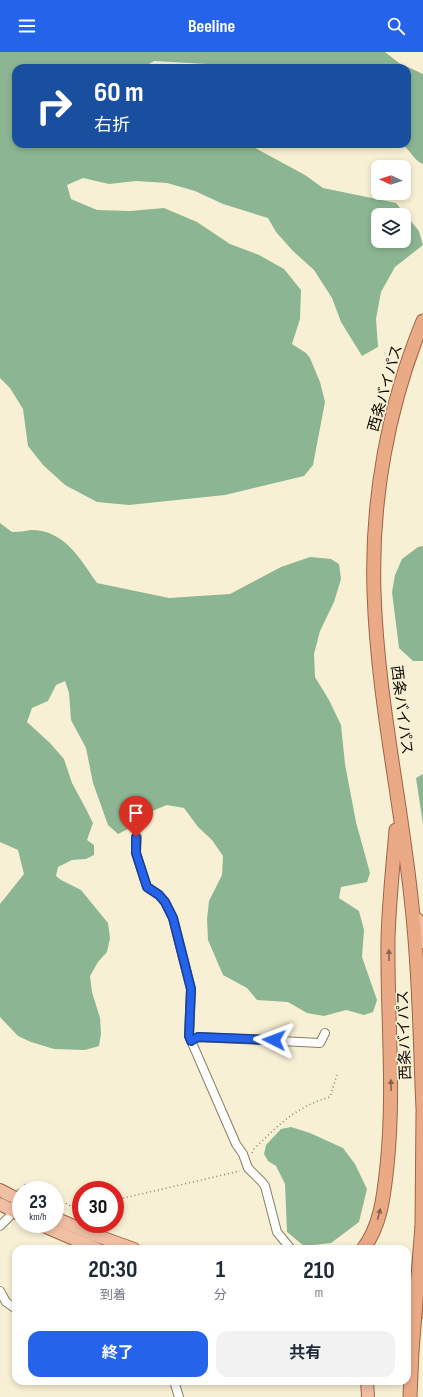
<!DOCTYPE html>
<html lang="ja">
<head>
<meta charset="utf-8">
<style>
	:root { --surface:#fff; --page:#f2f2f3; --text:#1f2937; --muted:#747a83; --accent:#2563eb }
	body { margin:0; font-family:"Sofia Sans Condensed","Noto Sans JP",sans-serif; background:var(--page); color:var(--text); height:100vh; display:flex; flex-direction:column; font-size:15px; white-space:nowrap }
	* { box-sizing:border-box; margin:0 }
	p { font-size:13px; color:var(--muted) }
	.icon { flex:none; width:22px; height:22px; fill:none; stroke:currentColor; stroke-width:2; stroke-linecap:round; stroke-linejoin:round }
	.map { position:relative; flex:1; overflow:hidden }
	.details { position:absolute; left:12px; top:1193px; width:399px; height:140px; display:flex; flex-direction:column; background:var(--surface); border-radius:12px; box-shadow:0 2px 6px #0003 }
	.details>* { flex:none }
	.guide { position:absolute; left:12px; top:12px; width:399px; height:84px; border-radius:12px; box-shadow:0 2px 6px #0003; background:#1a4fa0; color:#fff; overflow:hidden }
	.needle { width:26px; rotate:274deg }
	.controls { position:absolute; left:371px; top:108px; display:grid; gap:8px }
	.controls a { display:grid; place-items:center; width:40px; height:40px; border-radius:8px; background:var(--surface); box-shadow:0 2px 6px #0003; font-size:20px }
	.speed { position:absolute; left:12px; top:1129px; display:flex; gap:8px; font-size:20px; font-weight:700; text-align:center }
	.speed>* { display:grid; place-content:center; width:52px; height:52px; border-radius:50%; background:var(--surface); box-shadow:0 2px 6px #0003; line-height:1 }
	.speed small { font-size:10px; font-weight:400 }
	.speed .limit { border:6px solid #d22; background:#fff; color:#111 }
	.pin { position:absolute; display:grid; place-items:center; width:34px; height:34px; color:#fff; margin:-41px -17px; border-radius:50% 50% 50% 0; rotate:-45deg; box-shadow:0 0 4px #0007 }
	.pin .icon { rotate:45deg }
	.me { position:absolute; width:44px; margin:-22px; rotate:273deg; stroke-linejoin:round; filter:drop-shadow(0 0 3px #0008) }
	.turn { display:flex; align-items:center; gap:14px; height:84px; padding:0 16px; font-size:18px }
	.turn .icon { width:52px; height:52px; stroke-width:2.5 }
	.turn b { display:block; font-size:28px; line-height:34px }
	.eta { display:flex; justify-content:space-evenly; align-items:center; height:68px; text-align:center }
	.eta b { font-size:24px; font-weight:700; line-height:28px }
	.button { display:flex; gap:8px; margin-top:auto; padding:8px 16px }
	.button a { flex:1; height:46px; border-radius:12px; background:var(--accent); color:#fff; font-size:16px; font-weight:700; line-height:46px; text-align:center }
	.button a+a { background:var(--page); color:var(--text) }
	header { display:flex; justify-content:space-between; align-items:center; height:52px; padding:0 16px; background:var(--accent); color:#fff; font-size:18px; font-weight:700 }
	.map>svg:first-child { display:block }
	.forest { fill:#8cb693; fill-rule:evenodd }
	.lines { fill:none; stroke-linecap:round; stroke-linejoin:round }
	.minor-casing { stroke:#867f65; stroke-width:10 }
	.primary-casing { stroke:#9b6545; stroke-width:14 }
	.trunk-casing { stroke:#9b6545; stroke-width:15 }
	.path { stroke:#827d6b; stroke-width:1.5; stroke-dasharray:1 3; stroke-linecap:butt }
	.minor { stroke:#fff; stroke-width:8 }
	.primary { stroke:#f0bfa4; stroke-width:12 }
	.trunk { stroke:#ebaa86; stroke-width:13 }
	.trunk-bridge-casing { stroke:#9b6545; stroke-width:15; stroke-linecap:butt }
	.trunk-bridge { stroke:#ebaa86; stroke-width:13 }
	.oneway { fill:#88634c }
	.route-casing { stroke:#184099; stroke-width:10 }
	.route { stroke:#2563eb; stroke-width:7 }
	.labels { text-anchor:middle; stroke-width:3.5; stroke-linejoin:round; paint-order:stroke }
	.street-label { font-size:15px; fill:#100d05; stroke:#f8f0d4 }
</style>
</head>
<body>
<header><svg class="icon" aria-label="menu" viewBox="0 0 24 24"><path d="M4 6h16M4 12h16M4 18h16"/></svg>Beeline<svg class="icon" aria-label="search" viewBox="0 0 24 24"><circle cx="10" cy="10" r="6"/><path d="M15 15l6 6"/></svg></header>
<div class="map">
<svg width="423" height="1345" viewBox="0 0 423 1345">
	<rect width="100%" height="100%" fill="#f8f0d4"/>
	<g class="forest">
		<path d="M0,0H385L399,11L423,22V112C414,109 410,97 401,92H407V16H240L207,12L154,9L142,16H16V92H250L257,97L305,123L323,136L396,151L419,179L423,193L395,215L381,240L376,267L378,295L362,304L341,270L332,246L314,218L293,199L276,180L268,166L223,152L195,139L167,131L136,129L109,132L83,126L67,133L71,147L97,158L130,159L164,156L197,170L230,192L259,203L284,217L301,238L300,267L292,292L306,301L310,306L320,330L325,350L313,413L304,424L225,443L129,453L97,450L65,433L43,413L28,394L23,357L10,336L0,326ZM378,163H404V189H378Z"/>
		<path d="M0,471L12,480C19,480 25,479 31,478C65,478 80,507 97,531L169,546L230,542L281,515L310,505L331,507L339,512L341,527L334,550L320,579L314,602L315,625L329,648L341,673L345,712L356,770L370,821L367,830L341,835L339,846L359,859L364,878L362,905L377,948L373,960L364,963L346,958L324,964L307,961L288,950L257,948L247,936L223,923L208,888L207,867L209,849L222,823L223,804L212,788L198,775L184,756L167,753L142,763L132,775L118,782L108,773L93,731L86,696L71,668L69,641L65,629L56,633L48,649L32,656L27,670L50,691L64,707L72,731L86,757L93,771L87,788L94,793V803L86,807L72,808L58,815L56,824L61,828L81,838L108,871L110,886L107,900L98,910L90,924L92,940L100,966L101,982L99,994L85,998L54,997L31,990L18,984L0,965V852L24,822L18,798L0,790Z"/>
		<path d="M423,494V609H413L399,596L392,540L395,523L402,507L418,495Z"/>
		<path d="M423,722V772L416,726Z"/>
		<path d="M291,1075L310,1081L343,1096L355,1112L367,1137L359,1170L331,1191L304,1194L287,1180L285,1132L276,1114L268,1109L264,1102L266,1093L281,1077Z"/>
	</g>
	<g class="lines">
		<g class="minor-casing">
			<g id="minor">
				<path d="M137,785L136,801L147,835L159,843L165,850L173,866L191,937L189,984L236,1092L243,1102L248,1116L262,1130L265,1134L277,1180L291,1197"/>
				<path d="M191,989L198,985L320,991L325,981"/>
				<path d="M0,1174L9,1165L21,1141"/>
				<path d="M0,1239L6,1250L16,1257"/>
				<path d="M174,1329L179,1345"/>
			</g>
		</g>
		<g class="primary-casing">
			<g id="primary">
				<path d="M417,867L423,890"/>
				<path d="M0,1138L21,1149"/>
				<path d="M0,1152L21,1163"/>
				<path d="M55,1166L92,1182L134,1197"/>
				<path d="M39,1172L97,1197"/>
				<path d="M367,1329L368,1345"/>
			</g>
		</g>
		<g class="trunk-casing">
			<g id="trunk">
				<path d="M423,269C388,354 371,448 374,539C377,642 400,743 411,845C419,915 420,986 423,1057"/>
				<path d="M422,1174L423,1060"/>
				<path d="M363,1197C381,1174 384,1142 387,1114C395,1038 387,963 388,887C389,850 393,814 396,778"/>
				<path d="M407,1249L423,1259"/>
				<path d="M410,1345L412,1299"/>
			</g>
		</g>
		<g class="path">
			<path d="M252,1101L254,1097C278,1073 297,1054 330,1045L337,1023"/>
			<path d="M25,1133V1131L39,1138"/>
			<path d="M55,1146L77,1157L81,1156"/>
			<path d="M115,1148L240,1119"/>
		</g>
		<use href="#minor" class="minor"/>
		<use href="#primary" class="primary"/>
		<use href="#trunk" class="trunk"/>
		<g class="trunk-bridge-casing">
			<path id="trunk-bridge" d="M412,1299L422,1174"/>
		</g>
		<use href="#trunk-bridge" class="trunk-bridge"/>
	</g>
	<defs><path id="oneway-solid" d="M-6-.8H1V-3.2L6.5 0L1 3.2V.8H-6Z"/></defs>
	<g class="oneway">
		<use href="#oneway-solid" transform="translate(389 903) rotate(-91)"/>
		<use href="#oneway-solid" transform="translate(391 1033) rotate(-91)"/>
		<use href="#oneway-solid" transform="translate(379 1162) rotate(-75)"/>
	</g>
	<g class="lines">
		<g class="route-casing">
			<path id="route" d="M136,785V801L147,835L159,843L165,850L173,866L191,937L189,984L191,989L198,985L274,988"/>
		</g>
		<use href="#route" class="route"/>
	</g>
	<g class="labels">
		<g class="street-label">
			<text transform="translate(385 336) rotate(-74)" y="5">西条バイパス</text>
			<text transform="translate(402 658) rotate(83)" y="5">西条バイパス</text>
			<text transform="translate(404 983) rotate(-92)" y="5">西条バイパス</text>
		</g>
	</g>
</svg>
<div class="controls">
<a><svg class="needle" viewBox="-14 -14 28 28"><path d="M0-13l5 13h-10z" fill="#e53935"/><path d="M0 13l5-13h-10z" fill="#747a83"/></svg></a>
<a><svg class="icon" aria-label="layers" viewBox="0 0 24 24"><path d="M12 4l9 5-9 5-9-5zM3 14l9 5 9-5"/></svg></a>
</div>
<div class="speed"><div>23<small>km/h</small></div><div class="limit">30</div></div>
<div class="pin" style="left:136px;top:785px;background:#d93025"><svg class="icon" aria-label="arrive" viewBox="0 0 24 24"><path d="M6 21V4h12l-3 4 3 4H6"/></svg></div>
<svg class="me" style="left:274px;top:988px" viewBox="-20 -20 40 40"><path d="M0-17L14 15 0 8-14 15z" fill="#2563eb" stroke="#fff" stroke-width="4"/></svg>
<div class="guide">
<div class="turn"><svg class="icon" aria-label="right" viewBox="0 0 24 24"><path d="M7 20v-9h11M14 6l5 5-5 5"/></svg><div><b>60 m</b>右折</div></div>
</div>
<section class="details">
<div class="eta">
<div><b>20:30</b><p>到着</p></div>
<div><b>1</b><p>分</p></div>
<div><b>210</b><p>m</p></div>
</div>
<div class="button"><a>終了</a><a>共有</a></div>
</section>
</div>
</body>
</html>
